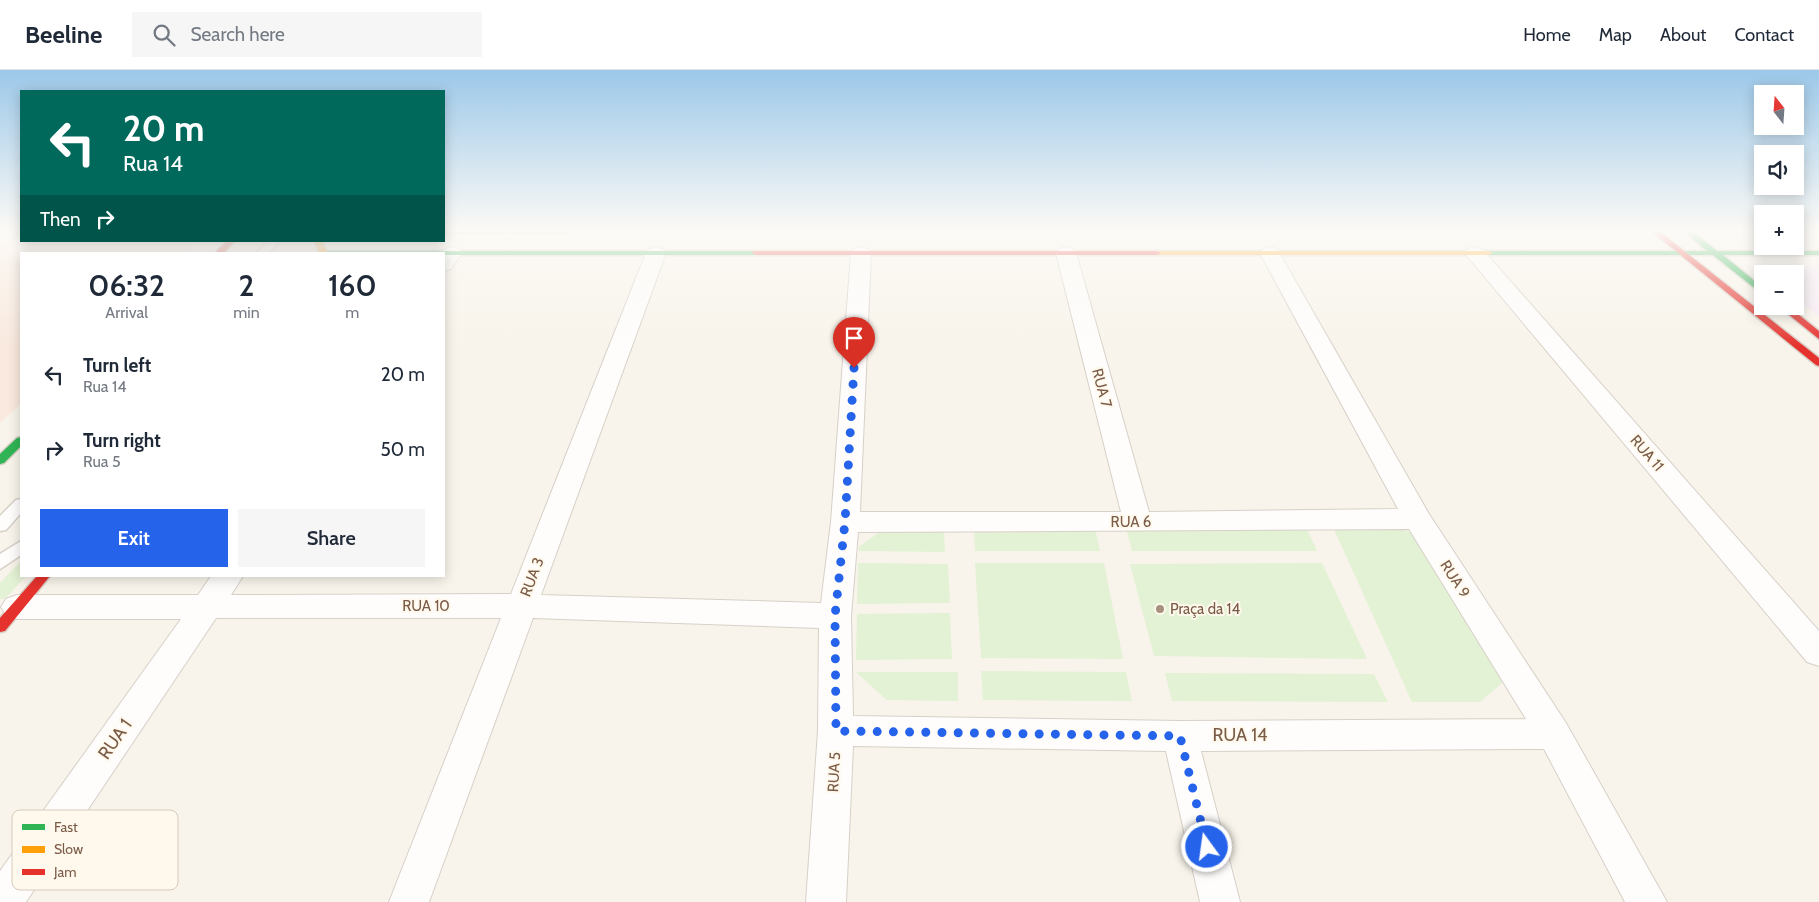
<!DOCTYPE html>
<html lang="en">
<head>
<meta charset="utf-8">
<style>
	:root { --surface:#fff; --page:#f6f6f7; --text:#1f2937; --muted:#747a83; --line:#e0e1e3; --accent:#2563eb }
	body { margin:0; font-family:Cabin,sans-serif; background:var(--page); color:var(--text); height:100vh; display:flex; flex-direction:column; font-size:19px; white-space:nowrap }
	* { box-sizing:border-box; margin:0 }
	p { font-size:16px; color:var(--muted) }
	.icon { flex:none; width:28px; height:28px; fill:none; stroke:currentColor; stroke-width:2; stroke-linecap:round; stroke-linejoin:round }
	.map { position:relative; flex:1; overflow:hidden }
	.sheet { position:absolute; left:20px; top:182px; width:425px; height:325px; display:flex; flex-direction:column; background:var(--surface); border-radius:0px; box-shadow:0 2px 12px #0003 }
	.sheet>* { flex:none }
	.hud { position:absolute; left:20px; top:20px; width:425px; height:152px; border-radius:0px; box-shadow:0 2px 12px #0003; background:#00695c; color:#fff; overflow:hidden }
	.needle { width:32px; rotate:343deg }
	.buttons { position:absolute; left:1754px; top:15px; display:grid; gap:10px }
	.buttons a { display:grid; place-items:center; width:50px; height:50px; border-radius:0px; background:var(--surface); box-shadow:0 2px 12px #0003; font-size:25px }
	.pin { position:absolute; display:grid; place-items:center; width:42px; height:42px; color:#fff; margin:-51px -21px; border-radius:50% 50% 50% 0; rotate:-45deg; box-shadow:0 0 5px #0007 }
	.pin .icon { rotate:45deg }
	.me { position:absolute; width:55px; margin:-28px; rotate:346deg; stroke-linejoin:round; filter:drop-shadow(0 0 4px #0008) }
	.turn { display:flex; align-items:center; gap:18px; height:105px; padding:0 20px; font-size:22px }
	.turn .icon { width:65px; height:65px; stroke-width:2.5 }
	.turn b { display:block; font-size:35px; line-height:42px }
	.then { display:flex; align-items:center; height:48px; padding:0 20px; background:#0003; gap:10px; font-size:19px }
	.eta { display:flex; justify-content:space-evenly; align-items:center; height:85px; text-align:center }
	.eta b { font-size:30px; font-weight:600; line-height:35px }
	.button { display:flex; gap:10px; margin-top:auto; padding:10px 20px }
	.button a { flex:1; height:58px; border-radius:0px; background:var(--accent); color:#fff; font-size:20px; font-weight:600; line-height:58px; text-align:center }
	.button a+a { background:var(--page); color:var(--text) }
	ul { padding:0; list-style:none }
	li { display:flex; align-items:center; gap:15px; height:75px; padding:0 20px }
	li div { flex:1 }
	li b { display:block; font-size:19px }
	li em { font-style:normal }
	header { display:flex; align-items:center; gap:30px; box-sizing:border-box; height:70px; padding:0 25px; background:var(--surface); border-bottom:1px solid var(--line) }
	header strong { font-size:24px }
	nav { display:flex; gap:28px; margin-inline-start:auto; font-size:18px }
	.search { width:350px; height:45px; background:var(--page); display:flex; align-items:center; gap:12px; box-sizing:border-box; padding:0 18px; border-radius:0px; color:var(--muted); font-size:19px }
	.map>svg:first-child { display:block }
	.commercial { fill:#f9e9de }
	.education { fill:#f5eaf4 }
	.green { fill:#e3f1d4 }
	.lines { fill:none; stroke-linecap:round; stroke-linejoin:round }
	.lane-casing { stroke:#d7d0c8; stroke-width:3 }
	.street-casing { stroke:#d7d0c8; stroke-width:2 }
	.fast-casing { stroke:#d8d0c7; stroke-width:3 }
	.slow-casing { stroke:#d8d0c7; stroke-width:3 }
	.jam-casing { stroke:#d8d0c7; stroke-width:3 }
	.lane { fill:#fefdfc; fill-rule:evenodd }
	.street { fill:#fefdfc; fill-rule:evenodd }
	.fast { fill:#30b455; fill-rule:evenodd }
	.slow { fill:#ff9f0a; fill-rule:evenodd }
	.jam { fill:#e5322d; fill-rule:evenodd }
	.route { stroke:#2563eb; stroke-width:9; stroke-dasharray:0 16.2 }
	.poi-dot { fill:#a69180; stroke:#fff9ed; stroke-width:2 }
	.labels { text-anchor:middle; stroke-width:4; stroke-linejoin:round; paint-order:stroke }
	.street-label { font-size:15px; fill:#7a5b47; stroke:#fff9ed }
	.poi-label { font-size:15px; fill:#7a5b47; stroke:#fff9ed; text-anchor:start }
	.near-street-label { font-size:18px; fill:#7a5b47; stroke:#fff9ed }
	.key { fill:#fff9ed; stroke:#d7cabb; stroke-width:1 }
	.key-label { font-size:14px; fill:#7a5b47 }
</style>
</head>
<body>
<header>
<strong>Beeline</strong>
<div class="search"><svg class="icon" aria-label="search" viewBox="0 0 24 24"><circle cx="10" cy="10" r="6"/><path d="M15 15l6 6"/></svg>Search here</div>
<nav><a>Home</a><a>Map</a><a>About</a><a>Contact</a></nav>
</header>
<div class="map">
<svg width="1819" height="832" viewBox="0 0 1819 832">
	<rect width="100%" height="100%" fill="#f8f4eb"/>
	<path class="commercial" d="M0,173H189L192,180L187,184H21V334L0,353Z"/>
	<path class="education" d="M1770,197H1819V247L1795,227V204H1768Z"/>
	<g class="green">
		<path d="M1306,457L1317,481H1132L1126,458Z"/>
		<path d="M1333,457H1397L1422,468L1504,611L1480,632H1412Z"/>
		<path d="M885,458L944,459L945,482L859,481V477Z"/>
		<path d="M974,458H1095L1100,481H975Z"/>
		<path d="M21,491V506H26L6,528L0,529V513Z"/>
		<path d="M858,493L948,494L950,533L857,534Z"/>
		<path d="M975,493H1104L1123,589L981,588Z"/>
		<path d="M1322,493L1367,589L1154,586L1130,494Z"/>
		<path d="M950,543L952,589L856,590L857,544Z"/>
		<path d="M981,601L1126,602L1132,631L983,630Z"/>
		<path d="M856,602H958V631L887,630Z"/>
		<path d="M1165,603L1374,604L1388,632L1172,631Z"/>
	</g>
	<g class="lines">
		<g class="lane-casing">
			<g id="lane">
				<path d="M268,171H279L268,184H256Z"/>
				<path d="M21,429V443L6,460L0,461V446L16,430Z"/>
				<path d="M21,471V485L0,499V484Z"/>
			</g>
		</g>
		<g class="street-casing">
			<g id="street">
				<path d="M452,177L459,179L462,183L451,199L444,201V184H441L445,179Z"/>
				<path d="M656,177L663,179L666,183L541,525L821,533L831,452L851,183L854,179L861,177L868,179L871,183L860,442H1121L1056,183L1059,179L1066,177L1073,179L1076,183L1149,442L1398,439L1260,183L1263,179L1270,177L1277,179L1429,444L1566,653L1667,832H1625L1544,679L1201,681L1240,832H1200L1166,681L853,676L846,832H806L818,661L819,558L533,548L429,832H389L501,548H216L26,832H0V801L181,549H17L6,545L1,537L6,529L17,525H198L211,506H243L231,525L511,524L646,183L649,179ZM1409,459L1526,649L1180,651L853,646L851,546L858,462Z"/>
				<path d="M1475,177L1482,179L1819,561V596L1807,592L1468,187L1465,183L1468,179Z"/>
			</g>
		</g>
		<g class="fast-casing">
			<g id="fast">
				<path d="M444,161H573L569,163H444Z"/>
				<path d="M1684,161H1692L1717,181H1819V185H1723L1762,217V224L1713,185H1489L1485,183L1489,181H1707Z"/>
				<path d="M322,181H756L760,183L756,185H444V184H321Z"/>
				<path d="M21,367V376L4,393L0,394V384L17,368Z"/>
			</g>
		</g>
		<g class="slow-casing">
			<g id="slow">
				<path d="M314,171H322L328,184H320Z"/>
				<path d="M1154,181H1489L1493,183L1489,185H1157L1153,183Z"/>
			</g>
		</g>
		<g class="jam-casing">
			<g id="jam">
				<path d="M1651,161H1659L1819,288V296L1816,295Z"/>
				<path d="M226,171H235L223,184H214Z"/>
				<path d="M753,181H1157L1161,183L1157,185H756L752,183Z"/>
				<path d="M1778,236H1788L1819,261V269Z"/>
				<path d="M37,506H50L5,561L0,562V548Z"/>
			</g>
		</g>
		<use href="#lane" class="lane"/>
		<use href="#street" class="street"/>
		<use href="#fast" class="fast"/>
		<use href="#slow" class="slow"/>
		<use href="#jam" class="jam"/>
	</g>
	<linearGradient id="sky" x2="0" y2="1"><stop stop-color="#9cc8e9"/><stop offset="0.58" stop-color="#fcfaf6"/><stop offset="1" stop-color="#fcfaf6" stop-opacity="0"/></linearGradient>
	<rect width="1819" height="277" fill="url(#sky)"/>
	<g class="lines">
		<path class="route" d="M854,298L845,452L835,546L836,661L1180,666L1207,777"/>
	</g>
	<circle class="poi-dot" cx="1160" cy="539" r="5"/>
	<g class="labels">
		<g class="street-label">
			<text transform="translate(1102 318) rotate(75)" y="5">RUA 7</text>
			<text transform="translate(1647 383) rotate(49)" y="5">RUA 11</text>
			<text x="1131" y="457">RUA 6</text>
			<text transform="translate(532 507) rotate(-69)" y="5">RUA 3</text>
			<text transform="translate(1455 509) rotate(57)" y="5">RUA 9</text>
			<text x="426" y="541">RUA 10</text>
			<text transform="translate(834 702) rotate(-87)" y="5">RUA 5</text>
		</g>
		<g class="poi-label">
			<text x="1170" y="544">Praça da 14</text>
		</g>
		<g class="near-street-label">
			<text x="1240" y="671">RUA 14</text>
			<text transform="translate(115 669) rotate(-55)" y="6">RUA 1</text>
		</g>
	</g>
	<rect x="12" y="740" width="166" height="80" rx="8" class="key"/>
	<rect x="22" y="754" width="23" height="6" fill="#30b455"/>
	<rect x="22" y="776" width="23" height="7" fill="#ff9f0a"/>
	<rect x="22" y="799" width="23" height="6" fill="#e5322d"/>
	<g class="key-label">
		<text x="54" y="762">Fast</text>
		<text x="54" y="784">Slow</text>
		<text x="54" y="807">Jam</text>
	</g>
</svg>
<div class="buttons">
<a><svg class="needle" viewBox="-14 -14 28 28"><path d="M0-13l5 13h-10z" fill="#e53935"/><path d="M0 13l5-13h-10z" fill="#747a83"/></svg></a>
<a><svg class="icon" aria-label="sound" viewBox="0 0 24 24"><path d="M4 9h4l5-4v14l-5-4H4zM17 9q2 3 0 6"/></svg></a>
<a>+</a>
<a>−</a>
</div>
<div class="pin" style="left:854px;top:298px;background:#d93025"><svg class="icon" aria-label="arrive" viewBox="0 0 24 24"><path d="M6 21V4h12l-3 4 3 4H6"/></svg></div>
<svg class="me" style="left:1207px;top:777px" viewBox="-20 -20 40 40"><circle r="17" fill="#2563eb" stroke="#fff" stroke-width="3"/><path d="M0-11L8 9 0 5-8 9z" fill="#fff"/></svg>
<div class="hud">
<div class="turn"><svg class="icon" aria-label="left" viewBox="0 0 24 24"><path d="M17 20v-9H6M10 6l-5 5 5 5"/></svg><div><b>20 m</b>Rua 14</div></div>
<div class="then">Then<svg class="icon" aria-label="right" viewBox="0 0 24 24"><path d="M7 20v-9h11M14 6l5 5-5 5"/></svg></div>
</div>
<section class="sheet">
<div class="eta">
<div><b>06:32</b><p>Arrival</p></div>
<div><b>2</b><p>min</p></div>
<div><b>160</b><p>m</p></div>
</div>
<ul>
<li><svg class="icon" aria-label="left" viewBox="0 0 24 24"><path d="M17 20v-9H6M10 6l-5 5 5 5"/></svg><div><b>Turn left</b><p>Rua 14</p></div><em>20 m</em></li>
<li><svg class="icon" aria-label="right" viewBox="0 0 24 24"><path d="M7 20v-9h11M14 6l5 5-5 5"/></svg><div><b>Turn right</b><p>Rua 5</p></div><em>50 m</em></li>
</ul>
<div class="button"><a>Exit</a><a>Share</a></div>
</section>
</div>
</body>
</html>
